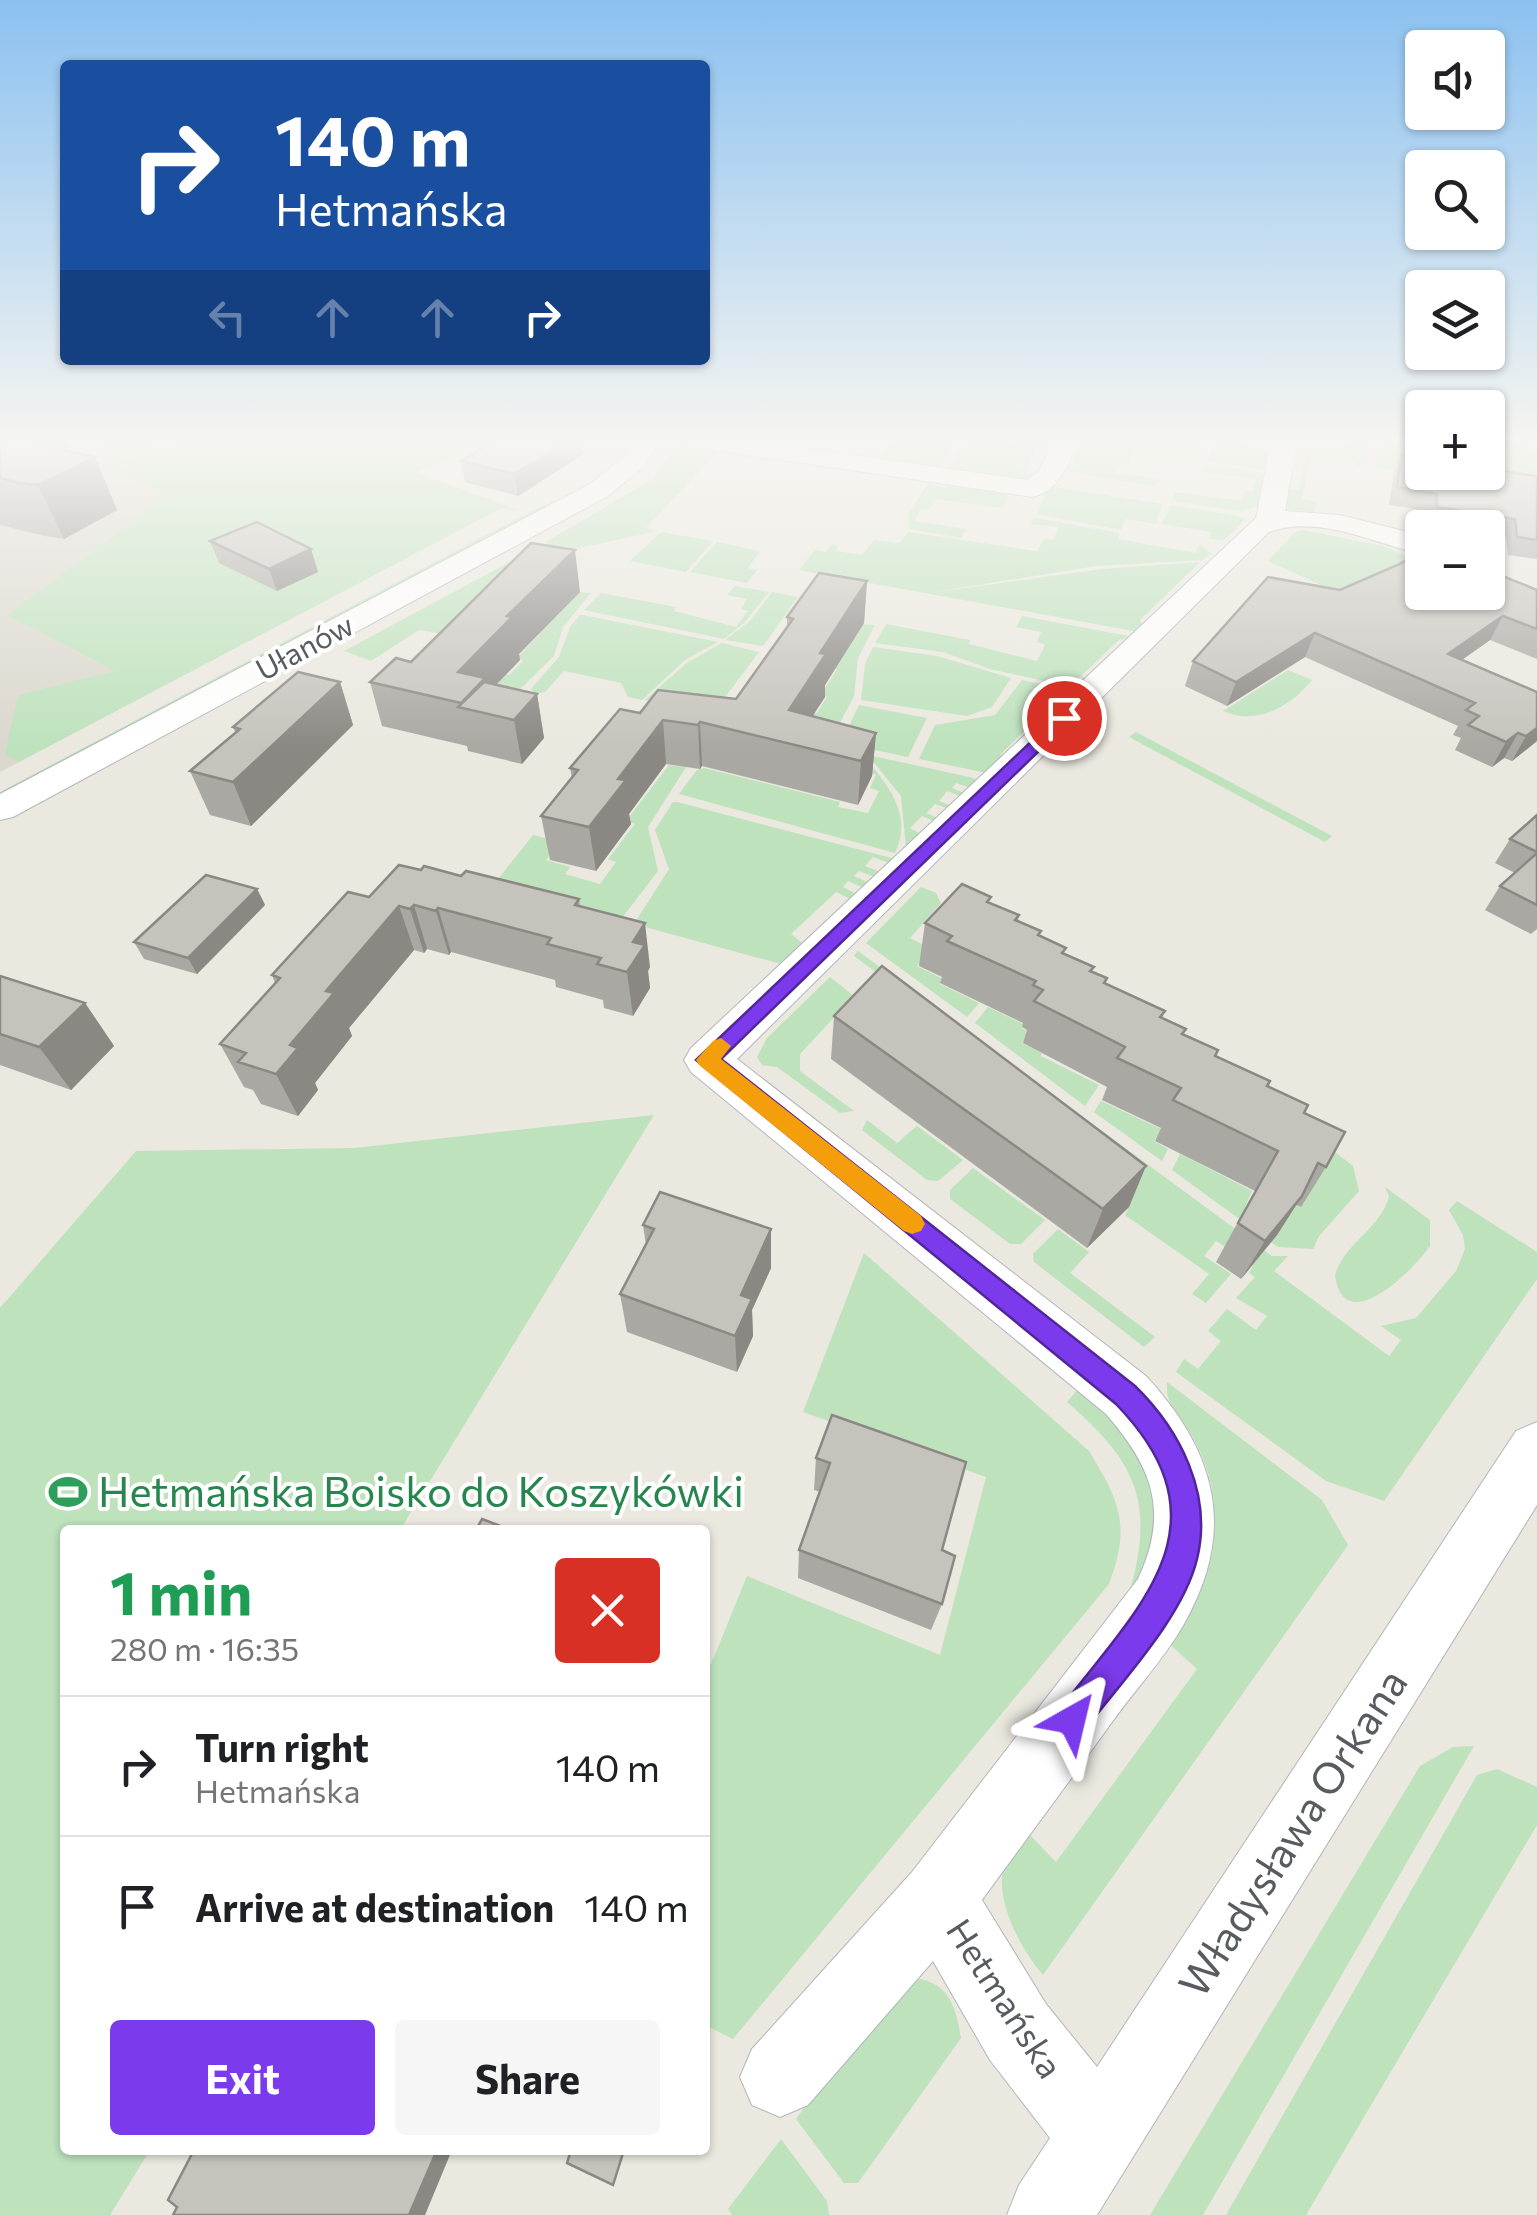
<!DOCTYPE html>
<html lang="en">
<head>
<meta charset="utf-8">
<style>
	:root { --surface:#fff; --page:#f6f6f6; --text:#202124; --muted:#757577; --line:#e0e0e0; --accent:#7c3aed }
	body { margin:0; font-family:Commissioner,sans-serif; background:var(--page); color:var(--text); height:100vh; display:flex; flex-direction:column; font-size:38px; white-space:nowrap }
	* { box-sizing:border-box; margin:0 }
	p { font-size:32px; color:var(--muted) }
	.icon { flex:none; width:55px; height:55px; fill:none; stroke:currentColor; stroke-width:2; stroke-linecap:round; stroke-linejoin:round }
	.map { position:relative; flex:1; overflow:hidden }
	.details { position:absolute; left:60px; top:1525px; width:650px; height:630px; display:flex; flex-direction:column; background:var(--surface); border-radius:10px; box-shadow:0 2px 8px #0004 }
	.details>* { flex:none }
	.top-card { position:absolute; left:60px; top:60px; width:650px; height:305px; border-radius:10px; box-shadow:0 2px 8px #0004; background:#1a4fa0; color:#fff; overflow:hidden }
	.fabs { position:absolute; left:1405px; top:30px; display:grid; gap:20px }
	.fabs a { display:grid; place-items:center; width:100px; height:100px; border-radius:10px; background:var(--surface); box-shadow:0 2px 8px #0004; font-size:50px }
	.pin { position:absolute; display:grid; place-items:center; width:85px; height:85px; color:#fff; margin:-42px; border:5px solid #fff; border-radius:50%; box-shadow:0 2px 10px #0007 }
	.me { position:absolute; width:110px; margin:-55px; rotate:37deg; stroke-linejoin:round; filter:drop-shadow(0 0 8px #0008) }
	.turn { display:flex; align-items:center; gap:35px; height:210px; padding:0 50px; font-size:45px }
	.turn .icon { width:130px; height:130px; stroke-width:2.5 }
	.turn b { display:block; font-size:70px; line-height:85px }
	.lanes { display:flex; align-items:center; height:95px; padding:0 50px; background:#0003; justify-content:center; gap:50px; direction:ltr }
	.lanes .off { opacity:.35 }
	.round { display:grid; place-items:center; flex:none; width:105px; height:105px; border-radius:10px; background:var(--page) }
	.summary { display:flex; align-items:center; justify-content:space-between; height:170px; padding:0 50px }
	h1 { font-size:60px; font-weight:700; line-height:75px; color:#1e9e55 }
	.primary-button { display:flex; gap:20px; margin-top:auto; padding:20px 50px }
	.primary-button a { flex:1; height:115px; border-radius:10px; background:var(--accent); color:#fff; font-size:40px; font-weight:700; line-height:115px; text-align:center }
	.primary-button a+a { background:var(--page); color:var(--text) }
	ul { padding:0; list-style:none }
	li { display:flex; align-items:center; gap:30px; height:140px; padding:0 50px; border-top:2px solid var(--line) }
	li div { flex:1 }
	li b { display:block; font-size:38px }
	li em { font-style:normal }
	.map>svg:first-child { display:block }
	.education { fill:#dbd7ce }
	.green { fill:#bde2bc }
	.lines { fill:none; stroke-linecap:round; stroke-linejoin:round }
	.minor-casing { stroke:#b2b6ba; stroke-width:2 }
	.minor { fill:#fff; fill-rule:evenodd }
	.wall { fill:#aaa8a3 }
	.shaded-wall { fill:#8b8884 }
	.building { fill:#c6c3bd; stroke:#8b8884; stroke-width:2.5 }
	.route { fill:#7c3aed; stroke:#51269a; stroke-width:2.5 }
	.slow { fill:#f59e0b }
	.labels { text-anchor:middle; stroke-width:8; stroke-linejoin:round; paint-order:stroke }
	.far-street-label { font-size:30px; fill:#585c60; stroke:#fff }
	.street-label { font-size:35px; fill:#585c60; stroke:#fff }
	.near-leisure-label { font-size:42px; fill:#27864d; stroke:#fff; text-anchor:start }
	.near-street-label { font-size:42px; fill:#585c60; stroke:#fff }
</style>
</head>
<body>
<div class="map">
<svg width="1537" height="2215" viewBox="0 0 1537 2215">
	<rect width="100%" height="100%" fill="#ebe8df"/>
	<path class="education" d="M0,439H325L518,510L500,509L0,772Z"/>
	<g class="green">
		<path d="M86,439H184L116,458Z"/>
		<path d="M191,439H508L416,472L505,506L19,762L5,754L18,695L115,671L7,615L166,497L114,464Z"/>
		<path d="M894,439H957L941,464L935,467L881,458Z"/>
		<path d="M966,439L1027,445L1031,439H1059L1052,452L1035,450L1023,472L1037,476L1028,481L949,468Z"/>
		<path d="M1081,439H1206L1198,461L1132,453L1128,464L1120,463L1115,473L1159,479L1156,487L1066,471L1062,468L1072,469Z"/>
		<path d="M1214,439L1274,446L1272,471L1207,461Z"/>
		<path d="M1366,439L1370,440L1366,468L1356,466V461L1311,455L1302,499L1317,502L1314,512L1282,509L1281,490L1299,489L1307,452H1290L1292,447L1328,449Z"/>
		<path d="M1377,439H1422V472H1488V439H1534L1537,491L1376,467Z"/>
		<path d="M680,441L779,458L775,462L717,453L646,528L658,531L569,550L547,546L546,542L651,480Z"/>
		<path d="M1206,464L1271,474L1259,506L1239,511L1173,501L1175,492L1242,501L1245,491H1253L1256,479L1203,472Z"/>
		<path d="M949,483L1010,491L1003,508L936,499L928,510L921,509L914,521L967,529L961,538L910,529L908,514L928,484L945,487Z"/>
		<path d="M1053,487L1162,504L1156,524L1126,519L1121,530L1036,514L1049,488Z"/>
		<path d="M543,505L553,508L0,799V792Z"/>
		<path d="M1171,505L1238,516L1246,519L1224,540L1210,539L1211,532L1162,524Z"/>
		<path d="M1034,518L1120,533L1118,539L1196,553L1199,545L1211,553L1203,560L1096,566L929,593L1102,569L1200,562L1140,620L1143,626L1139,632L799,570L815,550L826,552L832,544L838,545L836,551L862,555L874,540L899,543L908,532L1037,551L1044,539L1053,540L1059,527L1030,524Z"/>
		<path d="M1303,530L1387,547L1422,564L1345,596L1268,561L1295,532Z"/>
		<path d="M661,532L713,541L686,572L630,561Z"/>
		<path d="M717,542L760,551L748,568L757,570L747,583L690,572Z"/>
		<path d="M532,550L452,636L419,630L371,661L344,651Z"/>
		<path d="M735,586L769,592L745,622L724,639L584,610L601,593L676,607L674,611L736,627L748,611L741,609L747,599L727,595Z"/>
		<path d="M574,592L591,593L563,627L554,656L516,693L436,676L479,668L509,675L523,661L517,658L540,634L535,632Z"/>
		<path d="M772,592L798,597L763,646L725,640L750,621Z"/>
		<path d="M580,615H583L718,642L685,660L642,700L628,697L621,683L564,671L545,692L536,694L531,689L559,657L570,627Z"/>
		<path d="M1022,616L1134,637L1119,640L1078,679L1081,689L990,669L943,652L875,643L886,624L970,640L969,644L1037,661L1045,645L1037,642L1041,632L1016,627Z"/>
		<path d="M859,624L875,625L858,658L854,696L832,738L723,715L751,677L765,681L784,705L817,713L827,697L821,695L837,669L830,667Z"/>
		<path d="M722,643L759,652L713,713L645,700L688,662Z"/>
		<path d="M873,647L937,656L1011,678L992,707L967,716L861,700L865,664Z"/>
		<path d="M1288,670L1312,680C1290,707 1256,726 1223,711Z"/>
		<path d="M1022,680L1078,692L1059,707L1048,708L1001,754L1003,761L987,773L919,759L935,725L995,715Z"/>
		<path d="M859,705L927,718L908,757L841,743Z"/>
		<path d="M1136,732L1332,836L1325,842L1129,737Z"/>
		<path d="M862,754C886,783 914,813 895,853L679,794L697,770L704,768L840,802L838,807L868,813L879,791L870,788L876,775L852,769Z"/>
		<path d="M868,755L974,778L982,785L977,790L956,783L952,788L971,796L968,799L947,791L939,801L957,808L955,811L935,804L926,813L944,821L941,824L922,816L910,828L919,833L906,847L901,796Z"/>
		<path d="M669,765L686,767L648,827L658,871L622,918L494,884L533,835L560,842L546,860L570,867L565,874L600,884L616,862L608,859L635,824L626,821Z"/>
		<path d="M673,802H677L903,861L898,866L873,857L865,866L888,875L882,880L859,871L854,876L876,886L871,891L848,881L843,887L864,898L858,903L836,892L791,934L811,950L792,967L634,924L669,869L655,830Z"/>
		<path d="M921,887L936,893L941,903L910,938L931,949L917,966L943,979L940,984L979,1003L967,1017L866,943Z"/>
		<path d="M858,951L1272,1256H1288L1274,1271L1389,1356L1401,1340L1381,1326L1416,1318L1456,1271L1465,1249L1463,1235L1449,1210L1457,1201L1537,1252V1279L1384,1501L1326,1481L1176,1372L1184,1359L1198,1369L1221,1341L1208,1331L1227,1309L1256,1330L1267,1316L1236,1298L1255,1277L1249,1273L1253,1266L1216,1241L1204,1256L1231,1274L1206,1303L1192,1294L1209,1274L1125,1215L1129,1207L1013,1116L922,1006L854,956Z"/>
		<path d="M830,977L854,996L800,1054V1071L854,1111L840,1113L777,1067L762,1065L757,1057L767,1038Z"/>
		<path d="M988,1007L1023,1024L1021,1028L1030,1032L1022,1043L1042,1053L1041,1056L1099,1085L1085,1106L975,1023Z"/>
		<path d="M1101,1101L1161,1129L1154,1141L1168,1149L1162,1161L1094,1112Z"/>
		<path d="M654,1115L400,1530H65V2150H150L110,2215H0V1308L136,1151L354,1148Z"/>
		<path d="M867,1120L897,1143L917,1126L963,1160L938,1181L927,1180L862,1130Z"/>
		<path d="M1331,1149L1353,1166L1359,1191L1319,1236L1313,1249L1278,1247L1172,1170L1180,1154L1252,1191L1245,1207L1281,1225L1293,1203L1300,1207Z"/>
		<path d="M973,1168L1045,1220L1021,1244H1010L950,1199V1190Z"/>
		<path d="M1385,1187L1430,1220V1246C1415,1268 1344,1341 1335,1275C1345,1242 1381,1229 1389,1196Z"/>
		<path d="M1058,1229L1089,1252L1070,1273L1155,1337L1144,1347L1034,1262L1033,1254Z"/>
		<path d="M864,1253L1089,1451C1120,1502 1131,1525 1109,1584L733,2039L705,2025V1679L747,1576L940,1655L986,1477L803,1412Z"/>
		<path d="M1084,1382L1143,1443L1161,1536L1128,1598C1155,1505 1140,1465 1067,1402Z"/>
		<path d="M1167,1382L1322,1500L1348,1545L1043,1975C1020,1948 994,1900 1004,1863C1008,1851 1016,1838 1021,1826L1056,1862L1197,1669L1164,1639C1204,1565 1238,1519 1192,1436C1180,1416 1165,1406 1167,1382Z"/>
		<path d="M1474,1746L1203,2215H1150L1420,1766L1453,1747Z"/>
		<path d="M1497,1769L1537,1787V1825L1306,2215H1226L1477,1775Z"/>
		<path d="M920,1979C951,1985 956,2010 961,2038L858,2183H844L796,2119L890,1990Z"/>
		<path d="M781,2139L827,2201L829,2215H732L728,2209Z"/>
	</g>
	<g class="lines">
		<g class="minor-casing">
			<g id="minor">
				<path d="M635,439H660L645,465L608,496L13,817L0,820V794L590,484L625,456Z"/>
				<path d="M681,439H743L1027,480L1039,471L1054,439H1079C1068,463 1061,490 1033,497L694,447Z"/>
				<path d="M1235,439H1284L1296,446L1285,511L1340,515L1416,534L1422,537V554C1374,544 1320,514 1269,532L737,1059L1146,1376C1217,1453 1237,1530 1184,1624C1164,1659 1135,1690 1112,1722C1069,1782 1025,1841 982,1900L1046,2004L1097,2067L1516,1431L1537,1422V1505L1097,2215H1007L1019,2185L1050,2138L990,2060L933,1961L808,2105L780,2117L752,2105L740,2077L752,2049L912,1872L1138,1579C1170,1511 1152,1467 1106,1414L691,1072L684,1060L691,1048L1256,518L1269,451L1239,444Z"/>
			</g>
		</g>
		<use href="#minor" class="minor"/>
	</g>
	<g class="wall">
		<path d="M0,439L95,457L117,510L64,539L45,536L0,525Z"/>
		<path d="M499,439H582L584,454L518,496L465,482L461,461Z"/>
		<path d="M768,439H825L819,446Z"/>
		<path d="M1401,456L1537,476V559L1508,555L1506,537L1488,534V528H1445L1429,525V511L1389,505L1394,473Z"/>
		<path d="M210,541L311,549L318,572L277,591L219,563Z"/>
		<path d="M867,581L864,623L825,685V697L812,716L876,733L872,776L858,805L702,766L700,769L666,764L629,814L631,824L596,871L550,860L541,816L572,778L570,768L640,713L736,699L787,627V617Z"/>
		<path d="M1340,590H1537V659L1490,640L1462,660L1537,692V741L1512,761L1504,758L1492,767L1455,750L1461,738L1453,735L1458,726L1305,657L1227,706L1185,686L1193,661Z"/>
		<path d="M580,592L519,654L520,660L496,685L537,694L544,738L522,764L468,751L467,746L382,726L370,682L411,662Z"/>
		<path d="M340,682L353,725L251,826L210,815L190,771L235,732L233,727Z"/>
		<path d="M1537,815V929L1531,934L1485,910L1500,886L1515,873L1495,863L1510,839Z"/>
		<path d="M421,870L461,876L579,899L580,906L650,967L648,971L650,988L633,1016L604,1008L603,1000L556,987L555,980L451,952L449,955L427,949L424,953L414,950L349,1028L352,1036L315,1083L318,1090L298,1116L261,1104L253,1090L244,1087L220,1044L275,983L272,975L369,897Z"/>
		<path d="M257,889L265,905L197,974L144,959L134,942Z"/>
		<path d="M990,903L1019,915L1018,921L1092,972L1105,984L1165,1011L1162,1018L1183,1035L1267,1086L1304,1113L1326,1167L1301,1207L1296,1205L1277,1235L1241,1279L1216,1262L1255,1191L1155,1141L1161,1128L1102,1100L1107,1087L1023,1043L1027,1030L1022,1027L1023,1023L940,983L942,977L919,966L925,923Z"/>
		<path d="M0,976L85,1003L114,1046L71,1090L0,1065Z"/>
		<path d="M834,1016L1129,1207L1087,1248L831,1059Z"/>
		<path d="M643,1225L771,1229V1268L752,1310L753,1336L737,1372L627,1332L620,1294L646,1245Z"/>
		<path d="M832,1415L942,1604L931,1630L798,1578L799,1550L820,1492L814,1490L816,1458Z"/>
	</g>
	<g class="shaded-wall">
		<path d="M43,439H64L76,466L95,457L117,510L64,539L38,485L34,443Z"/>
		<path d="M572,439H582L584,454L518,496L514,474Z"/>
		<path d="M311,549L318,572L277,591L269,569Z"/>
		<path d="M575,550L580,592L519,654L520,660L488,693L461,703L458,672L507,616Z"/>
		<path d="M867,581L864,623L825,685V697L794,745L789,710L820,653Z"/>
		<path d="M1503,616L1490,640L1436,678L1448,654Z"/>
		<path d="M1315,633L1305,657L1227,706L1236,682Z"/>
		<path d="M340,682L353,725L251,826L233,782Z"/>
		<path d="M537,694L544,738L522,764L514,720Z"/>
		<path d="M663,720L666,764L629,814L631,824L596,871L589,827L618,779Z"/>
		<path d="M700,722L702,766L700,769L698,725Z"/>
		<path d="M1537,728V741L1512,761L1526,736Z"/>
		<path d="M876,733L872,776L858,805L861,761Z"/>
		<path d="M1518,733L1504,758L1492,767L1506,742Z"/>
		<path d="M257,889L265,905L197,974L188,958Z"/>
		<path d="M414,905L427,949L424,953L410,909Z"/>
		<path d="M399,906L414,950L349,1028L352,1036L315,1083L318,1090L298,1116L276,1074L290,1045L326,991Z"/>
		<path d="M438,908L451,952L449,955L436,911Z"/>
		<path d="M645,923L650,967L648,971L650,988L633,1016L627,972L633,942Z"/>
		<path d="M85,1003L114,1046L71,1090L39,1047Z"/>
		<path d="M1146,1166L1129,1207L1087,1248L1103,1209Z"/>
		<path d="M1302,1196L1277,1235L1241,1279L1265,1241Z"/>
		<path d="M771,1229V1268L752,1310L753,1336L737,1372L735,1336L741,1295Z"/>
		<path d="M437,2150H452L425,2215H409Z"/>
	</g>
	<g class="building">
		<path d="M0,439H43L34,443L95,457L38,485L19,483L0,478Z"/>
		<path d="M499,439H572L514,474L461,461Z"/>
		<path d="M1401,456L1422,459V472H1488V469L1537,476V540L1517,537L1515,519L1437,507V494L1397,487Z"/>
		<path d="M257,522L311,549L269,569L210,541Z"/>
		<path d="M531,543L575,550L507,616L512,617L458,672L485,678L461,703L370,682L396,658L411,662Z"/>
		<path d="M1422,548V592H1488V570L1537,590V629L1503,616L1448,654L1537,692V728L1526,736L1518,733L1506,742L1468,725L1479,716L1466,710L1475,703L1315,633L1236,682L1193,661L1268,577L1340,590L1402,563Z"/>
		<path d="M819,573L867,581L820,653L826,654L789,710L876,733L861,761L700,722L698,725L663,720L618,779L626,780L589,827L541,816L578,770L570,768L620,709L640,713L658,690L736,699L793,619L787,617Z"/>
		<path d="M298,672L340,682L233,782L190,771L240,729L233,727Z"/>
		<path d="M484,682L537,694L514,720L458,707Z"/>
		<path d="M1537,815V852L1510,839Z"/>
		<path d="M1537,853V905L1500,886Z"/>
		<path d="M399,865L421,870L424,866L461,876L466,871L579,899L575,905L645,923L633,942L645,945L627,972L597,964L601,958L547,944L551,938L438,908L436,911L414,905L410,909L399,906L326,991L334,993L290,1045L298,1048L276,1074L238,1062L246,1053L220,1044L280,978L272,975L348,892L369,897Z"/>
		<path d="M206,875L257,889L188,958L134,942Z"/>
		<path d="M962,884L991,897L987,902L1019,915L1015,920L1041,931L1038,935L1066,948L1062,953L1094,967L1090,971L1107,978L1104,983L1165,1011L1160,1017L1186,1029L1182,1034L1218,1050L1215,1056L1270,1081L1267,1086L1308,1105L1304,1113L1345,1132L1326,1167L1318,1163L1302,1196L1265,1241L1238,1223L1278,1151L1173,1100L1181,1088L1117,1058L1125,1047L1034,1001L1043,990L1033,985L1036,981L947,941L952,936L925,923Z"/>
		<path d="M882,966L1146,1166L1103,1209L834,1016Z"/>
		<path d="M0,976L85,1003L39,1047L0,1034Z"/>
		<path d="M660,1192L771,1229L741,1295L752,1299L735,1336L620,1294L654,1229L643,1225Z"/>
		<path d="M832,1415L966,1462L942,1550L955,1556L942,1604L799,1550L830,1463L816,1458Z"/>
		<path d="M482,1519L511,1530H476Z"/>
		<path d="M194,2150H437L409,2215H173L177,2207L168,2200Z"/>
		<path d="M571,2150H624L613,2185L567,2163Z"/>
	</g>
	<linearGradient id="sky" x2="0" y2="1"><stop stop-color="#8bc1f0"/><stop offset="0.59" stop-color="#f6f5f1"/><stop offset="1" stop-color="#f6f5f1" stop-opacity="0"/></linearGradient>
	<rect width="1537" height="749" fill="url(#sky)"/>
	<path class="route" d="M1059,715L1073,718L721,1059L1135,1386C1180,1430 1213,1494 1197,1559C1183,1618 1119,1684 1083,1732L1072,1737L1060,1732L1055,1720L1060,1709C1139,1606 1233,1525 1116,1404L696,1060Z"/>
	<path class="slow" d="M721,1038L731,1046L721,1059L921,1216L925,1224L921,1231L912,1234L904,1231L699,1065L696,1060L713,1041Z"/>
	<defs>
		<g id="stadium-bare" transform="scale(3)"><path d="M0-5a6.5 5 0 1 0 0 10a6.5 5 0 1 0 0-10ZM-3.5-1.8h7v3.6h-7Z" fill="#2e9e5b" stroke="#fff" stroke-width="2.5" paint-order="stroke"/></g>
	</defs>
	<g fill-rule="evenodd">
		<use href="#stadium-bare" x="68" y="1492"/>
	</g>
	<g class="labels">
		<g class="far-street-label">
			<text transform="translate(305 648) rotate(-28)" y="10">Ułanów</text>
		</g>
		<g class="street-label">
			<text transform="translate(1004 1999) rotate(57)" y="12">Hetmańska</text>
		</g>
		<g class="near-leisure-label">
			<text x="98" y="1507">Hetmańska Boisko do Koszykówki</text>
		</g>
		<g class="near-street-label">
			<text transform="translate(1293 1833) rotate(-57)" y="15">Władysława Orkana</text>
		</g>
	</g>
</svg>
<div class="fabs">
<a><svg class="icon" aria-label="sound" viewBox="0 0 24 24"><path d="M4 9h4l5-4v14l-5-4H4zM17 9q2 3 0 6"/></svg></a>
<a><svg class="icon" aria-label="search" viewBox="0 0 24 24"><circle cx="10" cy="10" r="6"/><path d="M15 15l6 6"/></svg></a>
<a><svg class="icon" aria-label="layers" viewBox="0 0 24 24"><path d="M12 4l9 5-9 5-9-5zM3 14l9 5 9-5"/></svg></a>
<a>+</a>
<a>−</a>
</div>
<div class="pin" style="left:1064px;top:718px;background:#d93025"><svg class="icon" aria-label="arrive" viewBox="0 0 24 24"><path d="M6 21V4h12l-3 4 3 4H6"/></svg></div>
<svg class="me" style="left:1072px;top:1720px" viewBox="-20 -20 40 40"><path d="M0-17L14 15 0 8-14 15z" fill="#7c3aed" stroke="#fff" stroke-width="4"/></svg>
<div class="top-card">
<div class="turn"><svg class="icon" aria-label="right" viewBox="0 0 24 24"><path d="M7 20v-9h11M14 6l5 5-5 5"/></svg><div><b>140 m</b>Hetmańska</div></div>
<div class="lanes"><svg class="icon off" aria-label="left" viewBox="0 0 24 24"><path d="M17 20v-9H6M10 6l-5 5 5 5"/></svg><svg class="icon off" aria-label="ahead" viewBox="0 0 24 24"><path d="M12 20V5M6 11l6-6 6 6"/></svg><svg class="icon off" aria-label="ahead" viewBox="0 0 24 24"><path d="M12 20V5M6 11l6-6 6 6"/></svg><svg class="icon" aria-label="right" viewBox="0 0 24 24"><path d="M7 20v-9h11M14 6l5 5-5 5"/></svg></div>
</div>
<section class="details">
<div class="summary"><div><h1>1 min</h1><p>280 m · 16:35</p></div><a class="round" style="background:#d93025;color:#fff"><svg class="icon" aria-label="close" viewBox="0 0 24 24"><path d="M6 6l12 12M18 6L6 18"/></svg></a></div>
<ul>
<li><svg class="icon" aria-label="right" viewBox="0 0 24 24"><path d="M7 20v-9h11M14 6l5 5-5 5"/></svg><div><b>Turn right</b><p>Hetmańska</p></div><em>140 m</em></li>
<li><svg class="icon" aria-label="arrive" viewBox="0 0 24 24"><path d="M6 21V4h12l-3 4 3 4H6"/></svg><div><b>Arrive at destination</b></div><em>140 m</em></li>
</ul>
<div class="primary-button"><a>Exit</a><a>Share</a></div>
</section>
</div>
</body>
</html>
